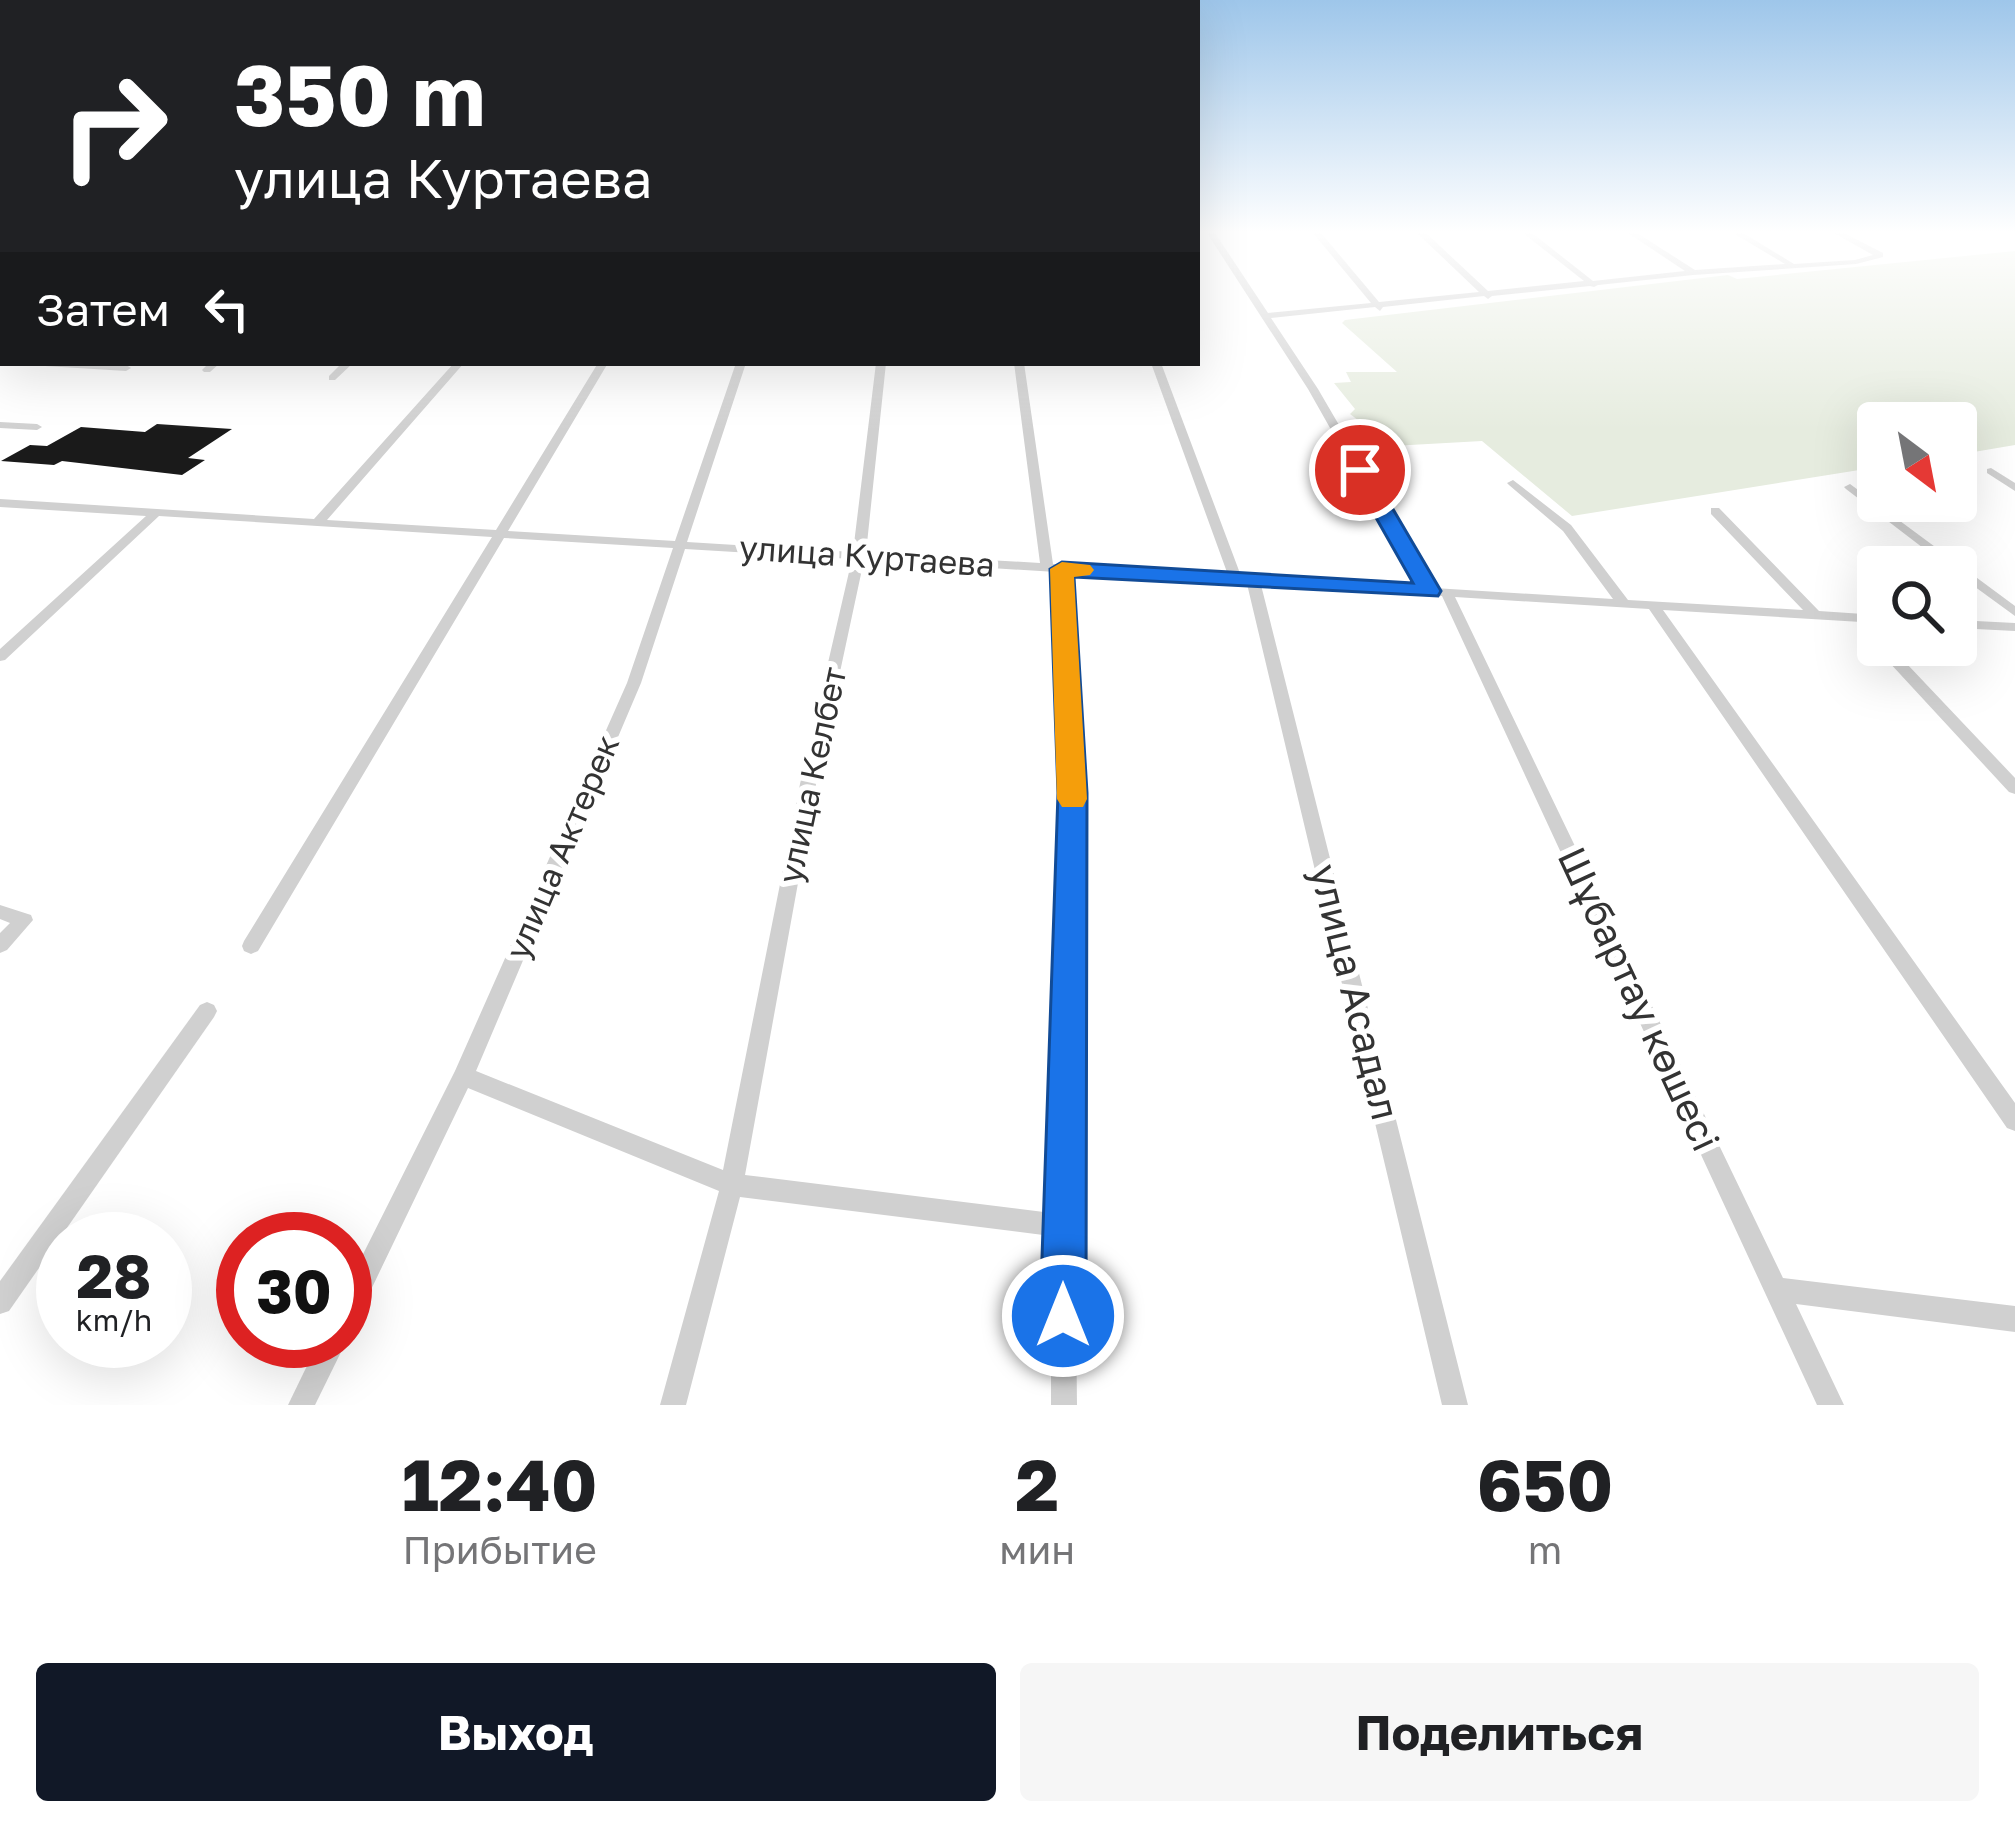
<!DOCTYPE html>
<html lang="ru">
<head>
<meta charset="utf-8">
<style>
	:root { --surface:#fff; --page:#f6f6f6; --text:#202124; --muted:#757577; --accent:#111827 }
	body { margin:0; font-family:"Golos Text",sans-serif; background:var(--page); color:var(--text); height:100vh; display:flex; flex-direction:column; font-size:45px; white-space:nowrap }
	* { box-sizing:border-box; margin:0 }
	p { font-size:39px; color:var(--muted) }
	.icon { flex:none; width:66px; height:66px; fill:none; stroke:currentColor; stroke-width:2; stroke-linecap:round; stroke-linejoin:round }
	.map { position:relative; height:1405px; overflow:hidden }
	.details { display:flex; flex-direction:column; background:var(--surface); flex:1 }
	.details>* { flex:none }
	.top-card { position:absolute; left:0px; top:0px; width:1200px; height:366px; box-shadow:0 12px 48px #0002; background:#202124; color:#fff; overflow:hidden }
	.needle { width:78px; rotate:148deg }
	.tools { position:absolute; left:1857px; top:402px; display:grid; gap:24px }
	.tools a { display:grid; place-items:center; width:120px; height:120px; border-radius:12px; background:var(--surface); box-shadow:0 12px 48px #0002; font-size:60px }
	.speed { position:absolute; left:36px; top:1212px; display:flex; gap:24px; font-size:60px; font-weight:700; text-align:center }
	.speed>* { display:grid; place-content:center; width:156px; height:156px; border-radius:50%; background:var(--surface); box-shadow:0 12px 48px #0002; line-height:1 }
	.speed small { font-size:30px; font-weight:400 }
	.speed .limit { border:18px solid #d22; background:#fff; color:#111 }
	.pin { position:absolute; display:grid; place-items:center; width:102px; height:102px; color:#fff; margin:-51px; border:6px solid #fff; border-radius:50%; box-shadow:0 3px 12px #0007 }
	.me { position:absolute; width:132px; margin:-66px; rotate:0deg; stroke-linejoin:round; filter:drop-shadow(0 0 9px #0008) }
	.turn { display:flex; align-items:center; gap:42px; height:252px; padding:0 36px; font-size:54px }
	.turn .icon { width:156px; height:156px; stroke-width:2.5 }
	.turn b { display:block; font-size:84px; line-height:102px }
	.then { display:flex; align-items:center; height:114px; padding:0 36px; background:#0003; gap:24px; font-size:45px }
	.eta { display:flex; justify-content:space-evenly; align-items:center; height:204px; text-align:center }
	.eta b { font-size:72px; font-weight:700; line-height:84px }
	.button { display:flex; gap:24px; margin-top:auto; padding:24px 36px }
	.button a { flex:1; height:138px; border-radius:12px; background:var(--accent); color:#fff; font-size:48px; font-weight:700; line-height:138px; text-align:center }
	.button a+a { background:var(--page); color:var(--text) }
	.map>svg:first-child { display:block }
	.green { fill:#e6ecdf }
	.building { fill:#1a1a1a }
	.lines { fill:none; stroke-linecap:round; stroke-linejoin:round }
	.minor { fill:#d0d0d0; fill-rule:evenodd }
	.route { fill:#1a73e8; stroke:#114b97; stroke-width:3 }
	.slow { fill:#f59e0b }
	.labels { text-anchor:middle; stroke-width:12; stroke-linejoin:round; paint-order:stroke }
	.street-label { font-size:33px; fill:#333; stroke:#fff }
	.near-street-label { font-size:39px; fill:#333; stroke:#fff }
</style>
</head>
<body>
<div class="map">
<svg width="2015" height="1405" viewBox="0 0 2015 1405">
	<rect width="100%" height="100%" fill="#fff"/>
	<path class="green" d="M2015,251V445L1956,455V423H1878V467L1572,516L1482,441L1392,446L1350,414L1355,409L1334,383L1351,382L1346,372H1397L1342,323L1345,320L1728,275L1737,279Z"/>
	<path class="building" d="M157,424L232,429L188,458L205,460L182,475L62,461L54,465L1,461L30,445L47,446L81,427L145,432Z"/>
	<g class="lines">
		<g class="minor">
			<path d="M1207,233H1215L1268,313L1371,303L1313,233H1321L1379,302L1479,292L1417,233H1426L1488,291L1584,281L1523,233H1532L1593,281L1685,271L1628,233H1637L1695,270L1785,264L1733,233H1743L1794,264L1855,260L1873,255L1834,233H1844L1883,253V257L1856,264L1693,275L1598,285L1594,287L1590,286L1492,296L1488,299L1484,296L1383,307L1380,311L1375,307L1271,318L1318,389L1434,588L1613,599L1563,531L1509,485L1507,483L1513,480L1571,525L1628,600L1803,610L1711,514V508H1719L1819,611L1878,615V623L1663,610L2015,1103V1131L2007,1128L1649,609L1455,597L1783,1278L2015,1306V1332L1796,1304L1844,1405H1817L1442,596L1261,585L1468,1405H1442L1247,584L1069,573L1080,793L1075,1226L1077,1405H1051V1236L740,1197L686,1405H660L719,1191L468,1088L354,1325L345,1329V1290L455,1071L627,683L673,548L504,538L258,951L251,954L244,951L242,946L244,941L492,537L159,516L5,660L0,661V649L146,516L0,507V499L314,519L454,363H464L327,520L496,530L598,363H608L508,531L675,541L736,363H746L687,542L853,552L876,363H886L866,553L1040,563L1014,363H1024L1053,564L1228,575L1151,363H1161L1241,576L1420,587L1308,389ZM685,549L852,559L800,784L723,1170L476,1071L641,683ZM864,560L1056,572L1064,793L1052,1213L745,1175L816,784Z"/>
			<rect x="0" y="255" width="3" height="5"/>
			<rect x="0" y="286" width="3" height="4"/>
			<path d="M3,318V324L0,325V319Z"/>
			<path d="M3,358V363H6L0,366V359Z"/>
			<path d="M40,363L126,365L131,368L126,371L45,366Z"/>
			<path d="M209,363H220L210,372H204L202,370Z"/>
			<path d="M342,363H353L335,380H329V376Z"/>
			<path d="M0,422L37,424L42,427L37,430L0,428Z"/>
			<path d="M1991,468L2015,483V491L1987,473V469Z"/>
			<path d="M1850,484L2015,606V616L1956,573V567H1948L1846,489L1844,487Z"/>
			<path d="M1956,620L2015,623V631L1956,628Z"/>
			<path d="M1878,642V645H1889L2015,778V794L2009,792L1876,648L1874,645Z"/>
			<path d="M0,905L31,915L33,920L7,950L0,953V933L10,923L0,919Z"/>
			<path d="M207,1002L214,1005L217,1011L214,1017L9,1311L0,1314V1281L200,1005Z"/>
			<path d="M345,1339L346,1341L342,1350L315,1405H288L319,1341Z"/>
		</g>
	</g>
	<linearGradient id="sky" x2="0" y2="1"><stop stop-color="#9ec6ea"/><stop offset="0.54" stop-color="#fff"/><stop offset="1" stop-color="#fff" stop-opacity="0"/></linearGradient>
	<rect width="2015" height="430" fill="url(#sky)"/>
	<path class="route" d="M1360,464L1370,470L1441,591L1438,596L1074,577L1087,793L1086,1316L1079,1332L1063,1338L1047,1332L1040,1316L1058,793L1050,569L1062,562L1413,583L1349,470Z"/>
	<path class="slow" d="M1062,562L1090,565L1094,570L1090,575L1074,577L1087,799L1083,807H1062L1057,799L1050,569Z"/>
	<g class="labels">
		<g class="street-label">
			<text transform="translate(867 556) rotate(4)" y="12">улица Куртаева</text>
			<text transform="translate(812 775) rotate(-78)" y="12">улица Келбет</text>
			<text transform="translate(562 847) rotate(-67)" y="12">улица Актерек</text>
		</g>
		<g class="near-street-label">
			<text transform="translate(1355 992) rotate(76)" y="14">улица Асадал</text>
			<text transform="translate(1639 999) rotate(65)" y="14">Шұбартау көшесі</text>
		</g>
	</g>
</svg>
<div class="tools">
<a><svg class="needle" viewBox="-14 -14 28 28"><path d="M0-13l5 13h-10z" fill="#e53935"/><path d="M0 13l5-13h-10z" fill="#757577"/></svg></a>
<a><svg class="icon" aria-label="search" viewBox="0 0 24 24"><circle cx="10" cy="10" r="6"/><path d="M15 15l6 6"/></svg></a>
</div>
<div class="speed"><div>28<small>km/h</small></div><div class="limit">30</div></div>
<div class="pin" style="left:1360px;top:470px;background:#d93025"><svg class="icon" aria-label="arrive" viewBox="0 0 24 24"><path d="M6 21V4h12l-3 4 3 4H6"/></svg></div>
<svg class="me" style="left:1063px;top:1316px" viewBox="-20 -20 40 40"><circle r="17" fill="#1a73e8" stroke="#fff" stroke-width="3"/><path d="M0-11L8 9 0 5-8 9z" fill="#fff"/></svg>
<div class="top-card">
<div class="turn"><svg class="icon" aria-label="right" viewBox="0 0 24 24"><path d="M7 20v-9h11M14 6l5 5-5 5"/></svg><div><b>350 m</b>улица Куртаева</div></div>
<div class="then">Затем<svg class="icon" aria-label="left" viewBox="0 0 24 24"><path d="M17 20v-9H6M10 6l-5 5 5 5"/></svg></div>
</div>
</div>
<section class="details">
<div class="eta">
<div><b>12:40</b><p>Прибытие</p></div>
<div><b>2</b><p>мин</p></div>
<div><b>650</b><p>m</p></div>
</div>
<div class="button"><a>Выход</a><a>Поделиться</a></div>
</section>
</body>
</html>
